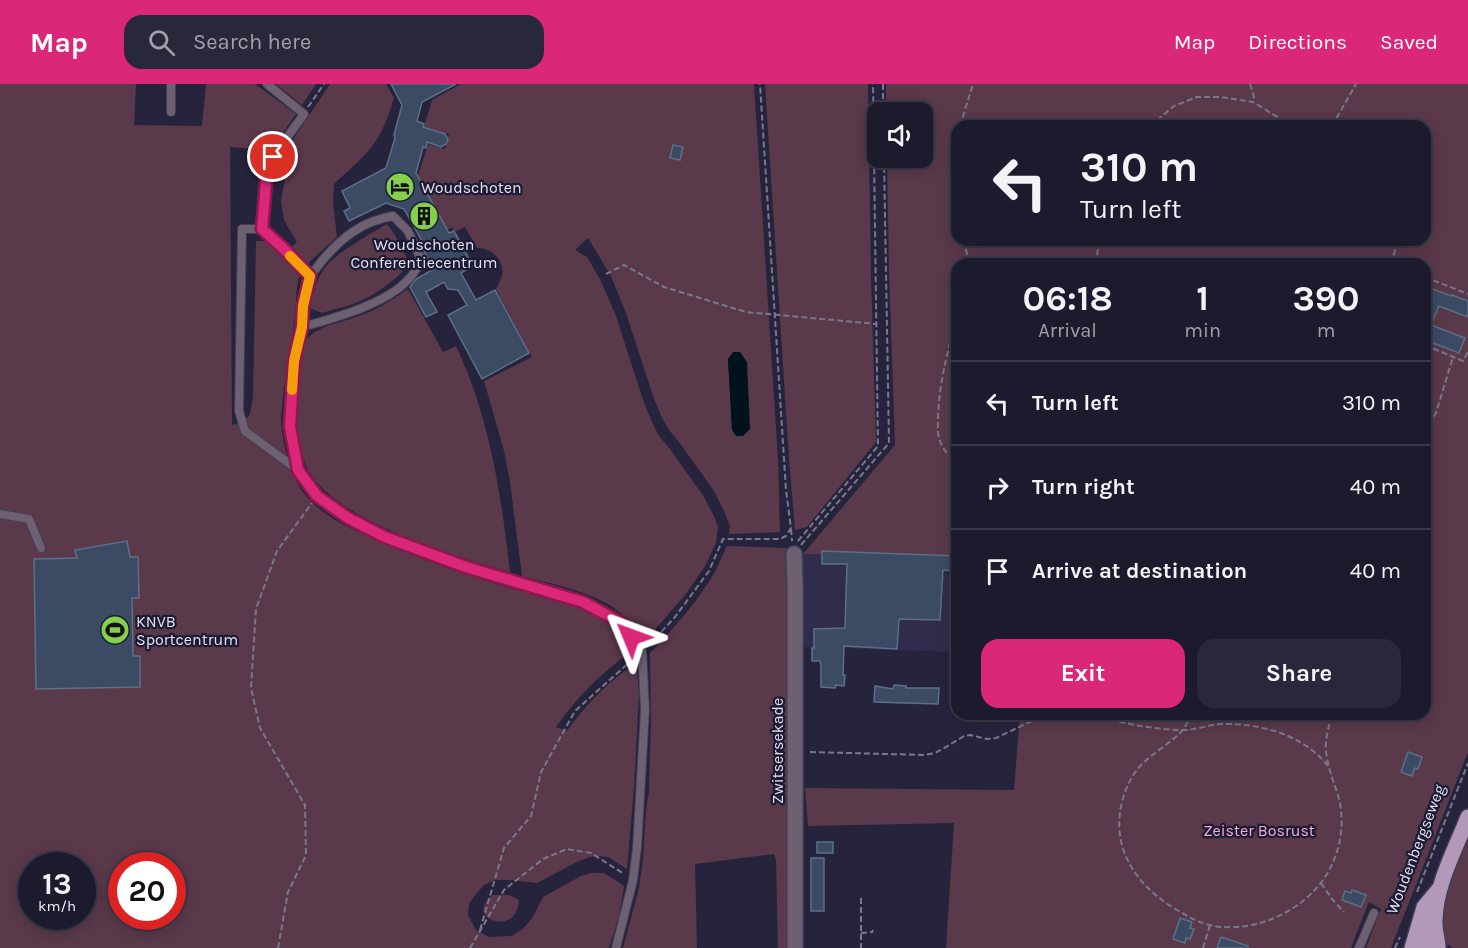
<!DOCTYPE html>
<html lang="en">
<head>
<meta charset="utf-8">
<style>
	:root { --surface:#1c1b2e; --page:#29283a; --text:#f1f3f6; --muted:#a0a1aa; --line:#3a394a; --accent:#db2777 }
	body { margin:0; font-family:Karla,sans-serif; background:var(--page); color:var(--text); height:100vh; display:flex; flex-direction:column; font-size:22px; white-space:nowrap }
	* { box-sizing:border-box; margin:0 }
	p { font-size:20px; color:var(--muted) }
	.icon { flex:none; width:33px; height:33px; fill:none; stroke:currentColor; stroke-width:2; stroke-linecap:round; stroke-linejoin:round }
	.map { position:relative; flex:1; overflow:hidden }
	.panel { position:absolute; left:951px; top:174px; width:480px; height:462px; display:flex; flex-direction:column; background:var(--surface); border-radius:18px; box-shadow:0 3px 15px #0003,0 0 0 2px var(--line) }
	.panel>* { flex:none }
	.banner { position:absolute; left:951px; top:36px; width:480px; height:126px; border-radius:18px; box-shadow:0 3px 15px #0003,0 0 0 2px var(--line); background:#1c1b2e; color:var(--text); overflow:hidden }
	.controls { position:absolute; left:867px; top:18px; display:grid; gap:12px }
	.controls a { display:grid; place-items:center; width:66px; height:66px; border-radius:12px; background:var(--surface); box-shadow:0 3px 15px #0003,0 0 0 2px var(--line); font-size:30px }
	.speed { position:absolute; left:18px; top:768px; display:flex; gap:12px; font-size:30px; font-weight:700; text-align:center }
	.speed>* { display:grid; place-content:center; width:78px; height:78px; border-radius:50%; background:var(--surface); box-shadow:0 3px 15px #0003,0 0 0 2px var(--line); line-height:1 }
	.speed small { font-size:15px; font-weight:400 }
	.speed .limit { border:9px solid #d22; background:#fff; color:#111 }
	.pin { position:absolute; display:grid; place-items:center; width:51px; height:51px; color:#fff; margin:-26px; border:3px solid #fff; border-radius:50%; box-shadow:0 2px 6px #0007 }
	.me { position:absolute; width:66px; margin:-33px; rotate:314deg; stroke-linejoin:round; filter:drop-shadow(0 0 4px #0008) }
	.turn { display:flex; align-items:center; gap:21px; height:126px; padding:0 30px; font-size:27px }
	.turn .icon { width:78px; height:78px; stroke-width:2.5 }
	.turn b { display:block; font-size:42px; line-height:51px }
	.eta { display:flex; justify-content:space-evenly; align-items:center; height:102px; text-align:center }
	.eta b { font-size:36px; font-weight:700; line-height:42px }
	.button { display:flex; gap:12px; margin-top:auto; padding:12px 30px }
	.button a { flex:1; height:69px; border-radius:18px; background:var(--accent); color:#fff; font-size:24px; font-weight:700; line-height:69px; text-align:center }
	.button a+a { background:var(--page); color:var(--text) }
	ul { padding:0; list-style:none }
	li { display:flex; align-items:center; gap:18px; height:84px; padding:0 30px; border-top:2px solid var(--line) }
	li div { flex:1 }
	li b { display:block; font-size:22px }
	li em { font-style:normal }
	header { display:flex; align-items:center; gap:36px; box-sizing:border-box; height:84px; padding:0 30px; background:var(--accent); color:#fff }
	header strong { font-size:28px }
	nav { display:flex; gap:33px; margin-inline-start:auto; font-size:21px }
	.search { width:420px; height:54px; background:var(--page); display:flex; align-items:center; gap:15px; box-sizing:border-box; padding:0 21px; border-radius:18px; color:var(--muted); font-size:22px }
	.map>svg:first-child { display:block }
	.built { fill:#302d4c }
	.green { fill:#5a394a; fill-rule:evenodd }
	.water { fill:#00121c }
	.building { fill:#3a4b63; stroke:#5d6f89; stroke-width:1.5 }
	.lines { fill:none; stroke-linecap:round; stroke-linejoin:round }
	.service-casing { stroke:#403f56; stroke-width:10 }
	.minor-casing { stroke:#403f56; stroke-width:18 }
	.primary-casing { stroke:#403f56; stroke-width:18 }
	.path { stroke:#79788e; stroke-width:2; stroke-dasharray:6 3; stroke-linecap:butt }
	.service { stroke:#6d6171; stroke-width:8 }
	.minor { stroke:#6d6171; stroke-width:15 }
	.primary { stroke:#b299ba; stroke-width:15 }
	.route-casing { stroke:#8e194d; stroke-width:15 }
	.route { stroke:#db2777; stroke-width:10 }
	.slow { stroke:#f59e0b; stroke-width:10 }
	.labels { text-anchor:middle; stroke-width:4.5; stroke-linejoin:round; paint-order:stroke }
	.poi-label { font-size:16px; fill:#e2e2f3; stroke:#1d1b33; text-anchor:start }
	.street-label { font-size:16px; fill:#e2e2f3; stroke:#1d1b33 }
	.park-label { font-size:16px; fill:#f5aed2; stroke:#1d1b33 }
</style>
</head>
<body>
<header>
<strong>Map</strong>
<div class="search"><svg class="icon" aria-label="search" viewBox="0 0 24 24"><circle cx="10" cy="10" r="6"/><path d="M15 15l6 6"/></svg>Search here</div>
<nav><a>Map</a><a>Directions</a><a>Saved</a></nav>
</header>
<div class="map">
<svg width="1468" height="864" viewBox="0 0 1468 864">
	<rect width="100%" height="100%" fill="#26243d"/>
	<path class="built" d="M803,470L957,471V568L803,563Z"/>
	<g class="green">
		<path d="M0,0H136L134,41L202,42L206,0H255L296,30L271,66L230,63L232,341L244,338L250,330L253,313L256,157H266L300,191C295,203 297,218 295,231C293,254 287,276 285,298C283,310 282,323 281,335C281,355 291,392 303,408C324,436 360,449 391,462C433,480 476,495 520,507C548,515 584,522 609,539C619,546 626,557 632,567C602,588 577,613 556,643L567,647C586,620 609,597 636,579L639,609L634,704L627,785L608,773L599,772L589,773L577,778L537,799L511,796H495L484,801L472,815L469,820L468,831L476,846L489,853L512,852L523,845L533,833L543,813L581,792L591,789H604L624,802L619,832L609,864H0ZM32,782H82V832H32ZM122,782H172V832H122Z"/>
		<path d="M276,0H316L302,21Z"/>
		<path d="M330,0H386L394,14C390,26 386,39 380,50C370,69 350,85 334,100L333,119L337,153L307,180L291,164L297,158L284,136L281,117L285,94L295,80L296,74L284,69Z"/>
		<path d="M461,0H754L778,376L780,448L729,450L730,442L724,427L714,407L679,358L669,346L662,334L653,312L626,229L611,192L588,154L575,166L587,173L601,197L616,232L643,316L652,338L659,352L670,365L704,413L714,432L718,443L716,459L705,482L685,511L646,556L645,554C634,542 624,531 611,522C588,507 548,499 522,492L510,398L504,367L484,297L532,273L496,205C498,201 501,195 502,191C505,177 491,163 477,164L465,143L454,148L452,143L447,146L418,92L428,60L445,65L449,50L424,43L432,16ZM728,275L747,278V287L732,346Z"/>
		<path d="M765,0H868L871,193L876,358L807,443L795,446L789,375Z"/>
		<path d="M886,0H1468V668L1391,864H1366L1381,825L1369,818L1351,864H946L954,739L808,742L805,704L1014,706L1020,630H1425V180H957V471L803,470L895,361L889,187L887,74H922V28H886ZM957,42H1425V156H957Z"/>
		<path d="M387,140L395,151L410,180C393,198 374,213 350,221C341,224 331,226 322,229L310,224C313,212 315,199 322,188C331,171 370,150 387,140Z"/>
		<path d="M408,205L443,268L456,262C490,334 501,410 510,488C456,473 333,436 307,384C297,362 296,336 298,312C299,300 300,262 307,255C319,241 340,239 356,233C375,227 392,216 408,205Z"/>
		<path d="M727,462L786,464L788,864H778L776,775L774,770L695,780L697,864H623L639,804L643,775L646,726L649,707L651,637L650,569C674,544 698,517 715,488C719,479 723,470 727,462Z"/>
		<path d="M1468,750V864H1451L1450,861H1444L1443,826L1448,798Z"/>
		<path d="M493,811H509L519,816C517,852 472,836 486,818C487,815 491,813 493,811Z"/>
	</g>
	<path class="water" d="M733,268H740L747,278L750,345L743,352H736L732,346L728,275Z"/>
	<g class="building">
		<path d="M391,0H456L422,18L417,37L424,40L423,43L445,50L448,55L446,60L441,63L427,58L426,64L423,63L416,89L449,149L454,147L473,182L461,189L476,216L495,206L529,269L482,295L448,231L467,221L458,206L448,205L444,198L426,208L437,228L426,233L410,203L416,195L434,185L424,168L427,166L404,125L386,119L349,137L344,127L350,124L342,107L386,84L395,54L394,51L402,21Z"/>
		<path d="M673,61L683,63L680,76L670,74Z"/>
		<path d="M1425,202L1451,212L1452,211L1468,217V233L1439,222L1431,241L1465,254L1459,269L1425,256Z"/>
		<path d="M127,457L130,473H138L139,514H132L133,572H140V603L36,605L34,475L77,474L75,466Z"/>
		<path d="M822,467L957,472V487L943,486L940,536L899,535L897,565L844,562L843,591H845L844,602L836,601L835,604L821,603V581L820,577H812V564H814V545L845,544L847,480H822Z"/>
		<path d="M894,601L906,602V604H939L938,620L874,618L875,602L893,605Z"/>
		<path d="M1408,668L1422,673L1418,685L1415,684L1412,692L1401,688Z"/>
		<rect x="817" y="758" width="16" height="11"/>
		<rect x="811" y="774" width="13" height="53"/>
		<path d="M1352,806L1366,811L1361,823L1342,816L1345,807L1351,809Z"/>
		<path d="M1180,834L1192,838L1190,844L1194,845L1190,855L1186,854L1185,859L1173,855Z"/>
		<path d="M1221,853L1248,862V864H1217Z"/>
	</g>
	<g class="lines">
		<g class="service-casing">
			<g id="service">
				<path d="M171,28V0"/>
				<path d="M393,132L408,147L420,173C419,178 418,183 415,187C396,218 335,234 302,243C303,230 305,205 310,193C312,188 318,183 321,178C341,154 362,137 393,132Z"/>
				<path d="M262,145L267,87L273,73L304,30L267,0"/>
				<path d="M302,243L294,277L289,343L298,386L317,412L348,434L385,453L466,482L583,518L620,538L642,567L645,626L637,764L633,796L616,864"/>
				<path d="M298,386L245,347L239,327L242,145H262L284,165L310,192"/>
				<path d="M0,430L29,435L41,464"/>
				<path d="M1359,864L1374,829"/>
			</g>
		</g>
		<g class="minor-casing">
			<path id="minor" d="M794,470L795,501V864"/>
		</g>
		<g class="primary-casing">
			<g id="primary">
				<path d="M1412,864L1424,823L1439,805"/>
				<path d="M1426,864L1434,840"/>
				<path d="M1438,864C1438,855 1434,845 1435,836C1436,800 1455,766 1468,733"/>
			</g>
		</g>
		<g class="path">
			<path d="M883,0V28"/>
			<path d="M1250,0L1254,13L1253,18"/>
			<path d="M308,23L324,0"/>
			<path d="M960,42L973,0"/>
			<path d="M1150,42L1174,22L1197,13H1221L1253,18L1292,42"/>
			<path d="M1332,42L1356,0"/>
			<path d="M957,52C947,84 948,99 957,131"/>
			<path d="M964,156L969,180"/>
			<path d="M1096,180L1099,156"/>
			<path d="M1391,180L1396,163L1397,156"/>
			<path d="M606,190L624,181L664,203L746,228L877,240"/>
			<path d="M1425,193L1468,210"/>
			<path d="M957,232C948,267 939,298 938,334C938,341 937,350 940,357C943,366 950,373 957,379"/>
			<path d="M1425,261L1463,277L1468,268"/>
			<path d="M1425,348L1436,329L1453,273"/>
			<path d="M791,445L792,457"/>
			<path d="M798,457L878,362L873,0"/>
			<path d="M801,461L889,359L884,74"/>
			<path d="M1425,465C1434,478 1432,495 1425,508"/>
			<path d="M649,561L675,533L709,487L723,455H780L786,452L791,444L786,406L760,0"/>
			<path d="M1084,630C1116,637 1147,645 1180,646C1193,647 1207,641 1221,640C1259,639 1303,650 1328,682"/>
			<path d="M1193,630C1189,636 1185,643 1180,649C1158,670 1137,675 1125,708C1107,759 1133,800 1177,826C1189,833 1201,840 1214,842C1263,850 1319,819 1335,773C1342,755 1343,737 1340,719C1336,701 1327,685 1326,666C1325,654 1329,642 1332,630"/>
			<path d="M810,668L924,671L935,669L946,663L964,652L970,651L987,655L996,654L1034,636L1056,630"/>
			<path d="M1321,799L1332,815L1344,828"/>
			<path d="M1417,808L1468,679"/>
			<path d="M861,814V864"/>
			<path d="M480,846L504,764L531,732L541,688L575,627L632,576"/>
			<path d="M861,849L872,848L873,846"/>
			<path d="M278,864L288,808L306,771L305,721L260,644L251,604L256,525L277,467L312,419"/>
			<path d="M470,864L504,806L543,775L567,765L591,769L624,790"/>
			<path d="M1203,864L1210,841"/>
			<path d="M1395,864L1400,853"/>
		</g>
		<use href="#service" class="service"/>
		<use href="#minor" class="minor"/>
		<use href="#primary" class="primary"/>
	</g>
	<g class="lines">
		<g class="route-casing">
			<path id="route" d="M273,73L267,87L262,145L284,165L310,192L303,222L302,243L294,277L290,343L298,386L317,412L348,434L385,453L466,483L583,518L620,538L631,553"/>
		</g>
		<use href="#route" class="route"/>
		<path class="slow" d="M290,172L310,192L303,222L302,243L294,277L292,306"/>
	</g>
	<defs>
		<g id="hotel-disc" transform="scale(1.5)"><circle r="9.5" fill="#85cf4d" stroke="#1d1b33"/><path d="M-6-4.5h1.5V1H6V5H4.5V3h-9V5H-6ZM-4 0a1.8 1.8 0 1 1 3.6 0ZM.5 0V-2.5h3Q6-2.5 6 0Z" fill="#111"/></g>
		<g id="building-disc" transform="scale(1.5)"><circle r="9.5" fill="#85cf4d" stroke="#1d1b33"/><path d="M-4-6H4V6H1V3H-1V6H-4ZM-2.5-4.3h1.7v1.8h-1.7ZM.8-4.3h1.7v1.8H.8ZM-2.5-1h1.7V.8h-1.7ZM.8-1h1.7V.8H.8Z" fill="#111"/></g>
		<g id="stadium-disc" transform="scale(1.5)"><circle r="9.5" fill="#85cf4d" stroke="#1d1b33"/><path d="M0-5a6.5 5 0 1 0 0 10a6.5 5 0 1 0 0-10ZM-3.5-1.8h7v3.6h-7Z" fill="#111"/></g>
	</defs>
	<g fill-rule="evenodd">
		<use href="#hotel-disc" x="400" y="103"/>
		<use href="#building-disc" x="424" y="132"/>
		<use href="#stadium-disc" x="115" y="546"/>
	</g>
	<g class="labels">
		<g class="poi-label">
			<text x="421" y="109">Woudschoten</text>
			<text x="424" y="166" text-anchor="middle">Woudschoten<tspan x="424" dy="18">Conferentiecentrum</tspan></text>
			<text x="136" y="543">KNVB<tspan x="136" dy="18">Sportcentrum</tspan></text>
		</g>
		<g class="street-label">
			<text transform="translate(777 667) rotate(-90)" y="6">Zwitsersekade</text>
			<text transform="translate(1415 765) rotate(-69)" y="6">Woudenbergseweg</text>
		</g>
		<g class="park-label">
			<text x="1259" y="752">Zeister Bosrust</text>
		</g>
	</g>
</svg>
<div class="controls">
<a><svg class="icon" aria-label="sound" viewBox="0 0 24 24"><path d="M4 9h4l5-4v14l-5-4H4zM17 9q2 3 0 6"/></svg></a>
</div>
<div class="speed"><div>13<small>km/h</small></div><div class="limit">20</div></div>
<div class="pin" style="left:273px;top:73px;background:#d93025"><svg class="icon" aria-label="arrive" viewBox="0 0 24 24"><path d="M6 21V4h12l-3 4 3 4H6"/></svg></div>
<svg class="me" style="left:631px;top:553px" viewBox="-20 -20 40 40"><path d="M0-17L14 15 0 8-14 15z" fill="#db2777" stroke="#fff" stroke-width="4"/></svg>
<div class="banner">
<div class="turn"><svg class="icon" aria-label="left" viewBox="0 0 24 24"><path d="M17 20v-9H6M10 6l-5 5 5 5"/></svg><div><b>310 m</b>Turn left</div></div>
</div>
<section class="panel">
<div class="eta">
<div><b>06:18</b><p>Arrival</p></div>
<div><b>1</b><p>min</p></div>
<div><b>390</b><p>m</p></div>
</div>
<ul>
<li><svg class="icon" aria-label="left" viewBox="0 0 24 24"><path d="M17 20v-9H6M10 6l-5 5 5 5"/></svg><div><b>Turn left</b></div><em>310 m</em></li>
<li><svg class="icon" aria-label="right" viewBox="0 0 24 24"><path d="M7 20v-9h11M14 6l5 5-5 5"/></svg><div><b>Turn right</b></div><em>40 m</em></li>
<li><svg class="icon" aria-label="arrive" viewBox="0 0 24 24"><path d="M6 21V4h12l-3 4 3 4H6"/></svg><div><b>Arrive at destination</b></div><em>40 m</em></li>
</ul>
<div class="button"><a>Exit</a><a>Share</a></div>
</section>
</div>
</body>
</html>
